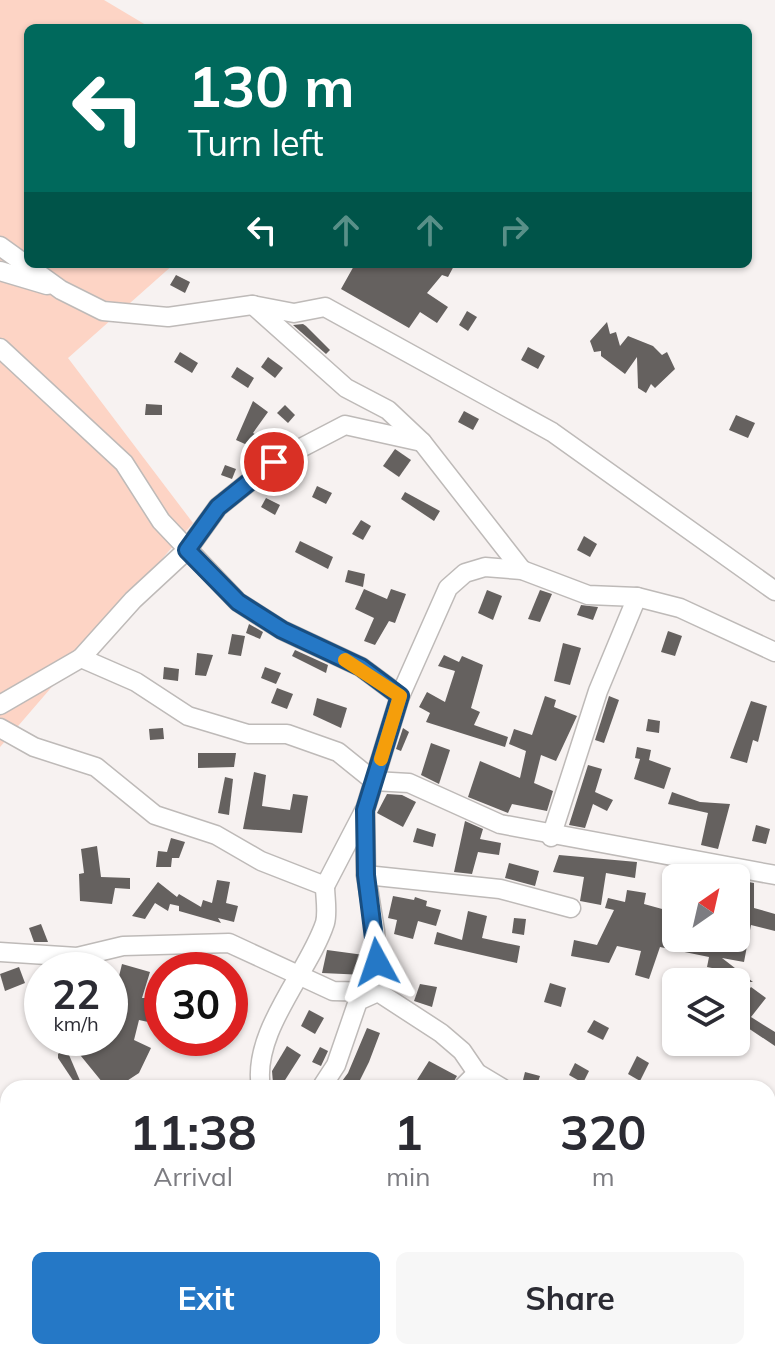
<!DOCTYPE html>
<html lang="en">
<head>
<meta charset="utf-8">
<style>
	:root { --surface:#fff; --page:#f7f7f7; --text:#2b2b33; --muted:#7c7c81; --accent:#2578c6 }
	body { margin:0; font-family:Mulish,sans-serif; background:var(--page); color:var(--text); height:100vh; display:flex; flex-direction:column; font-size:30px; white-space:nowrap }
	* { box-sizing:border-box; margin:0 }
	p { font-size:26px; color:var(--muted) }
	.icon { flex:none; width:44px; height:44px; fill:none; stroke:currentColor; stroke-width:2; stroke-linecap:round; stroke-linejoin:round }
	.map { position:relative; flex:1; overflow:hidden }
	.drawer { position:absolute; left:0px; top:1080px; width:776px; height:280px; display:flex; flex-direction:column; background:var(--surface); border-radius:24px 24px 0 0; box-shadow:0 2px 6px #0004 }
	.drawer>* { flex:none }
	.hud { position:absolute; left:24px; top:24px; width:728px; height:244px; border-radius:12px; box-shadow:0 2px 6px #0004; background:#00695c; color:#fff; overflow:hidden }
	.needle { width:52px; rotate:34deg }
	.fabs { position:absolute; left:662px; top:864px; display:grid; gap:16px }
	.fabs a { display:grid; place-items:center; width:88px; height:88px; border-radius:12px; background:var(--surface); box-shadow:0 2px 6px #0004; font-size:40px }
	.speed { position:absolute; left:24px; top:952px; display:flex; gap:16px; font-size:40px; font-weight:700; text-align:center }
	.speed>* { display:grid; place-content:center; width:104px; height:104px; border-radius:50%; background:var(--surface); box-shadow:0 2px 6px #0004; line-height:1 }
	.speed small { font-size:20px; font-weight:400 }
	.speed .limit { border:12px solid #d22; background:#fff; color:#111 }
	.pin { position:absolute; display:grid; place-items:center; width:68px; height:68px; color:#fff; margin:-34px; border:4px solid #fff; border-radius:50%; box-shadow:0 2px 8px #0007 }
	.me { position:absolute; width:88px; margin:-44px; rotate:355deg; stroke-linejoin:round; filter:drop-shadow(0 0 6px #0008) }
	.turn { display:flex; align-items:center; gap:28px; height:168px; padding:0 32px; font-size:36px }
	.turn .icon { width:104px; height:104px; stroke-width:2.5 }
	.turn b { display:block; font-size:56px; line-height:68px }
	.lanes { display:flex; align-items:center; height:76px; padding:0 32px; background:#0003; justify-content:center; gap:40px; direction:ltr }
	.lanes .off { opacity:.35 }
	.eta { display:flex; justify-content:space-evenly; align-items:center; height:136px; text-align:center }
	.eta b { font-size:48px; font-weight:700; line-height:56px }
	.action { display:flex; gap:16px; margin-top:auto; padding:16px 32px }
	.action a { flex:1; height:92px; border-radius:12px; background:var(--accent); color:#fff; font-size:32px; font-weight:700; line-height:92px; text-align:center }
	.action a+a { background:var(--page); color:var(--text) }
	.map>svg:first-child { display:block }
	.green { fill:#fdd4c5 }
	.building { fill:#65615f }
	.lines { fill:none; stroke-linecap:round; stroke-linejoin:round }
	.minor-casing { stroke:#bebab8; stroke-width:21 }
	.minor { stroke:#fff; stroke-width:18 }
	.route-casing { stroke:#184e81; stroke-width:20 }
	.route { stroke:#2578c6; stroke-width:14 }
	.slow { stroke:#f59e0b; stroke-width:14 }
</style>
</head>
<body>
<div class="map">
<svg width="775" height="1360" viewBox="0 0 775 1360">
	<rect width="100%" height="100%" fill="#f7f2f1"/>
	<path class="green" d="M0,0H104L151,28H28V264H174L68,358L193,523L0,747Z"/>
	<g class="building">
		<path d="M355,264H455L448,277L442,275L427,293L448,307L437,323L420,312L409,328L341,289Z"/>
		<path d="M176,275L190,282L185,293L170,285Z"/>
		<path d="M467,311L477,317L468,331L459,325Z"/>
		<path d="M607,322L610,334L616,332L620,346L628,336L653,346L662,355L667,352L675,369L655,388L651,384L646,393L638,388L637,357L625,374L601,356V351L594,352L590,341Z"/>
		<path d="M303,324L306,326L330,350L326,354L293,325Z"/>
		<path d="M528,347L545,356L538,369L521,360Z"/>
		<path d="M180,352L198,363L192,373L174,362Z"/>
		<path d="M268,357L283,368L275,378L261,367Z"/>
		<path d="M237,367L254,378L248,388L231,377Z"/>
		<path d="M253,401L268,412L253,433L260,437L254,448L236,440Z"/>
		<path d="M146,404L162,405V415H145Z"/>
		<path d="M285,405L295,415L288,423L277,413Z"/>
		<path d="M464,411L479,419L473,430L458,422Z"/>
		<path d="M736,415L755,423L748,438L729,430Z"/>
		<path d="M395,449L411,460L399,477L383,466Z"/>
		<path d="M225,465L236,469L232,479L221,475Z"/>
		<path d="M317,486L332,493L326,504L312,497Z"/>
		<path d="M405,492L440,511L434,521L401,499Z"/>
		<path d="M266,498L280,505L275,515L261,507Z"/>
		<path d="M361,520L371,526L363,540L352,534Z"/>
		<path d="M584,536L597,544L590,557L577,550Z"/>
		<path d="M300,541L333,557L328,569L295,552Z"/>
		<path d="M348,570L365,574L363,587L345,582Z"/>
		<path d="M364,589L387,599L391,589L406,594L395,623L389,621L375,645L364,641L374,618L355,609Z"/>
		<path d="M487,590L502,596L493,620L478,613Z"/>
		<path d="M540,590L552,594L540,622L528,619Z"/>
		<path d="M581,605L598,607L593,620L577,615Z"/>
		<path d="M249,624L263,632L260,639L246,633Z"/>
		<path d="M668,631L682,636L675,656L661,652Z"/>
		<path d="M232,634L245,636L241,656L228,654Z"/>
		<path d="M563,643L581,648L570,685L554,681Z"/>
		<path d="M295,650L328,665L326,673L292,656Z"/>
		<path d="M197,653L213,655L206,676L195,675Z"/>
		<path d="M444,655L459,662L462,656L483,665L471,708L480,712L474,725L508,737L505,747L426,722L430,713L419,707L427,692L445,702L455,671L438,666Z"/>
		<path d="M164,667L179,669L178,681L163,679Z"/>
		<path d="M265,667L281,673L276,684L261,678Z"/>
		<path d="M277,688L293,694L287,709L271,703Z"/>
		<path d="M545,696L556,700L554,707L577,716L556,761L541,755L534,783L553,791L547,811L512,804L508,813L468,797L480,761L520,778L526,751L509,744L514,729L532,735Z"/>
		<path d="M609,696L619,700L604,743L595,740Z"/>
		<path d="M317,698L347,708L341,728L313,715Z"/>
		<path d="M751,701L767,706L758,742L753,740L747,763L730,758Z"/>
		<path d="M648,719L660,721L659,733L646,731Z"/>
		<path d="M163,728L164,739L150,740L149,729Z"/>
		<path d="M403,728L409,732L401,751L396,749Z"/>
		<path d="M431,743L450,750L439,784L421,775Z"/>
		<path d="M637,747L651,750L649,760L671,768L664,789L634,779L640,759L635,758Z"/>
		<path d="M198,753H236L234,767L198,768Z"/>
		<path d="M588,765L602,769L595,792L613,800L607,811L593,804L585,828L569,825Z"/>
		<path d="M254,772L266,775L262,806L290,810L293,794L308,796L302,833L243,829Z"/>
		<path d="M225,777L233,779L229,815L218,813Z"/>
		<path d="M672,792L700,802L730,804L718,849L701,845L708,813L668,804Z"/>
		<path d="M387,794L402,795L416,802L403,827L377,813Z"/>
		<path d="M465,821L483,829L480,839L501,843L499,855L478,852L472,874L454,872Z"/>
		<path d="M756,825L770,829L766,844L752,841Z"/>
		<path d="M417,828L436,834L433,847L413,842Z"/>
		<path d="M171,838L185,842L179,858H172L171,867H156L158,851L167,852Z"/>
		<path d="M97,846L101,877L130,878V889L115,888L112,904L80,901L79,874L84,873L81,849Z"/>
		<path d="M559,855L637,862L635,878L606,873L601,905L580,901L584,877L553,872Z"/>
		<path d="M509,863L539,871L535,886L505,878Z"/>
		<path d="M217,880L230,882L226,903L238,906L234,922L218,918L221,923L179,911V906L170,904L168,911L155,903L145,919L132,916L158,882L177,897L179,894L201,907L203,900L212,903Z"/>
		<path d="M743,881L754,883V908L775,914V931L751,925L744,962L722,958L753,982H724L727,971L707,967L709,957L660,947L649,979L635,975L641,951L617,946L609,963L571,956L574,940L597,945L614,910L605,908L608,898L625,902L627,890L646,893L644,904L673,912L666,938H704L731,944L732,938H736L739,902H736V890H743Z"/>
		<path d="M393,896L414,900L415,897L427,901L426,906L441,910L436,926L418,921L413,939L394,934L397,920L388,918Z"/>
		<path d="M468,911L487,916L482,938L520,946L517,963L434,944L437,932L462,940Z"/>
		<path d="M514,918L526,919L524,935L512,933Z"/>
		<path d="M41,924L48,942H34L29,928Z"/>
		<path d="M327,950L364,955L365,975L322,973Z"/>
		<path d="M122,964L150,972L142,998H162V1025L139,1020L134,1040L151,1048L139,1073L116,1088H107L72,1045L82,1038H110V1013Z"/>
		<path d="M19,967L25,983L5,991L0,974Z"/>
		<path d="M550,983L566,988L561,1007L544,1002Z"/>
		<path d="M420,984L437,987L432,1007L414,1001Z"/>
		<path d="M751,987L766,998L751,1017L775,1032V1046L736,1020V1008H740L736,1006Z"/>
		<path d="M309,1010L324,1018L315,1034L301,1026Z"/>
		<path d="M594,1020L609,1028L603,1040L587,1032Z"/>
		<path d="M367,1028L380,1033L369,1062L356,1088H337L348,1073Z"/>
		<path d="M287,1046L301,1055L280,1088L273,1083L272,1071Z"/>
		<path d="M320,1047L328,1051L321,1066L312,1062Z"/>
		<path d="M66,1048L81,1083L76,1085L58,1058V1054Z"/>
		<path d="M637,1056L649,1063L640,1081L628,1074Z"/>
		<path d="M429,1061L457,1076L450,1088H430L417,1080Z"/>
		<path d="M575,1063L589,1071L583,1083L569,1075Z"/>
		<path d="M525,1072L540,1076L536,1088H521Z"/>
	</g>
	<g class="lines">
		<g class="minor-casing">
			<g id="minor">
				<path d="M0,246L61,290L103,311L168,317L252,305L294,313L325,307L552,432L775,591"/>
				<path d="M0,271L47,285"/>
				<path d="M253,305L346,388L388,410L422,442L522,570"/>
				<path d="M0,348L124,463L161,521L238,602L282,630L361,667L400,696"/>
				<path d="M81,658L136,682L188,716L248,734H287L338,752L374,781L409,783L500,824L775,875"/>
				<path d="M0,705L81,658L133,600L187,550L218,507L274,462L345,425L422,442"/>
				<path d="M0,728L34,747L96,767L155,815L216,835L261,861L325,886L364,811"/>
				<path d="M551,837L598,691L637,597"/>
				<path d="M366,875L500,889L571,908"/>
				<path d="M0,952L77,957L123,946L229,943L333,991L378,992L358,1001L336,1065L321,1088"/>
				<path d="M261,1088C251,1032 309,972 325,923C328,912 325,897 325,886"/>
				<path d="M462,1088L477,1073"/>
				<path d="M502,1088L477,1073L462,1051L441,1033L378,992L375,931L366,875L365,810L400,696L448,588L465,573L485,567L522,570L588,595L637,597L680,608L775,652"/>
				<path d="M768,1147L775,1142"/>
				<path d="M768,1254L775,1257"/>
				<path d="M0,1295L8,1283"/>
				<path d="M0,1342L8,1340"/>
				<path d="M83,1352L107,1360"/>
				<path d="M246,1352L254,1360"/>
				<path d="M202,1360L214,1352"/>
				<path d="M383,1360L388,1352"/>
				<path d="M595,1360L596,1352"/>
			</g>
		</g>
		<use href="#minor" class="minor"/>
	</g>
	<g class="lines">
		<g class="route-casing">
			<path id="route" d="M274,462L218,507L187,550L238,602L282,630L361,667L400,696L365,810L366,875L377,962"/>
		</g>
		<use href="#route" class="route"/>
		<path class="slow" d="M345,660L400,696L381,759"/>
	</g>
</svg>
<div class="fabs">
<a><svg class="needle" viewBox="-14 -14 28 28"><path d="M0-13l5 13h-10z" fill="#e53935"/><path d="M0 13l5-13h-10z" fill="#7c7c81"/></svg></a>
<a><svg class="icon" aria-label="layers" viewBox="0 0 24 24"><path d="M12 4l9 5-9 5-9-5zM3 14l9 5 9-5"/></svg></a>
</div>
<div class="speed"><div>22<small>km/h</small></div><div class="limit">30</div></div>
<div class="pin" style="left:274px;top:462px;background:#d93025"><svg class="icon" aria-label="arrive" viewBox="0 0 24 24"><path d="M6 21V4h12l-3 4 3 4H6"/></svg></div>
<svg class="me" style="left:377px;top:962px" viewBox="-20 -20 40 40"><path d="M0-17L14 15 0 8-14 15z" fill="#2578c6" stroke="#fff" stroke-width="4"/></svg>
<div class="hud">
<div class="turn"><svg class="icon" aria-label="left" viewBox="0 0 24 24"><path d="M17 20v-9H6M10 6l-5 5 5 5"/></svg><div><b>130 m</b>Turn left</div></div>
<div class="lanes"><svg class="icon" aria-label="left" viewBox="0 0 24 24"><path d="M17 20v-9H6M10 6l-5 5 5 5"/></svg><svg class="icon off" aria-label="ahead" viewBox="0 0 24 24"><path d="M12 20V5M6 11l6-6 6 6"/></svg><svg class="icon off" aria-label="ahead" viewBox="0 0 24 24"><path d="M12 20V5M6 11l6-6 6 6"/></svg><svg class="icon off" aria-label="right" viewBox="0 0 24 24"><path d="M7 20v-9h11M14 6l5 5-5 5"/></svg></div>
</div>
<section class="drawer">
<div class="eta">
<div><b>11:38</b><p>Arrival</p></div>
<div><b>1</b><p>min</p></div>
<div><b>320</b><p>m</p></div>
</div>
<div class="action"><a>Exit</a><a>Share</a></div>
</section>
</div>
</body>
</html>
